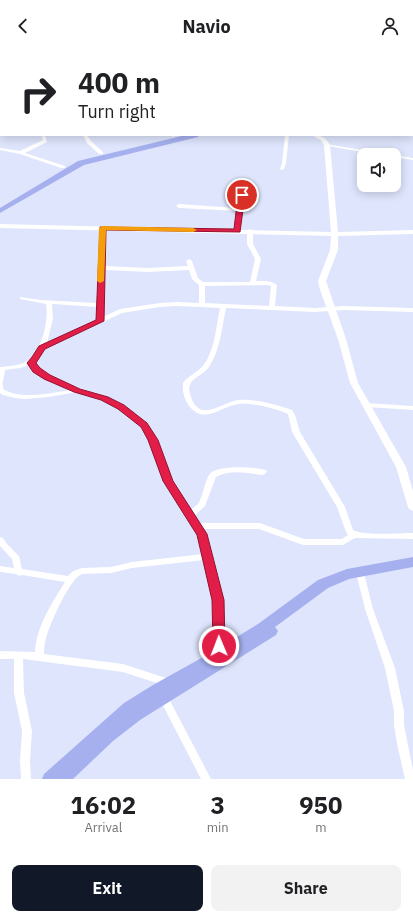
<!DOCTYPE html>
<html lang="en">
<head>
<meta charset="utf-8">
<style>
	:root { --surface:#fff; --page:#f2f2f2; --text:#202124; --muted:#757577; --accent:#111827 }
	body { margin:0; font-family:"IBM Plex Sans",sans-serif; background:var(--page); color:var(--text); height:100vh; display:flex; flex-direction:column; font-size:15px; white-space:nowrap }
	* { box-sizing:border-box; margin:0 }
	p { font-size:13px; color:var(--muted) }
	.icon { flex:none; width:22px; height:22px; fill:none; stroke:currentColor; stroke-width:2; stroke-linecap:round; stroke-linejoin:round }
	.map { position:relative; height:727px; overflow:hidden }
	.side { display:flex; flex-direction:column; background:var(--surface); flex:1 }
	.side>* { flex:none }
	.guide { position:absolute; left:0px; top:0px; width:413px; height:84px; box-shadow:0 2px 10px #0003; background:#fff; color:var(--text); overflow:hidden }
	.tools { position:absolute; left:357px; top:96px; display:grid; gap:8px }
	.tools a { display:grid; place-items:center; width:44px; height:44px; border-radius:8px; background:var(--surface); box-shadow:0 2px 10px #0003; font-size:20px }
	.pin { position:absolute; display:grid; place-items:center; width:34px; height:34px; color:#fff; margin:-17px; border:2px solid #fff; border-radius:50%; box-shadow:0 1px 4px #0007 }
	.me { position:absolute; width:44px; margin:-22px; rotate:359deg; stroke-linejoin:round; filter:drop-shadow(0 0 3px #0008) }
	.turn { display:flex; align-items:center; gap:14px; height:84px; padding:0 12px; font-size:18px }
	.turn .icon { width:52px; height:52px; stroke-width:2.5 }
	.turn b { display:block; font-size:28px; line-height:34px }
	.eta { display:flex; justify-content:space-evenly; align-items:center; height:68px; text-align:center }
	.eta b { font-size:24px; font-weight:800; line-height:28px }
	.action { display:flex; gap:8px; margin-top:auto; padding:8px 12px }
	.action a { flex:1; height:46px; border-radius:8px; background:var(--accent); color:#fff; font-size:16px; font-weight:800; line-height:46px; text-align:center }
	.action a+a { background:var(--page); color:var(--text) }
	header { display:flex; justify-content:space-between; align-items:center; height:52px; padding:0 12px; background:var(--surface); font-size:18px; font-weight:800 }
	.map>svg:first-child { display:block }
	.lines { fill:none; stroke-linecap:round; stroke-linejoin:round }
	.river { fill:#7884b5; fill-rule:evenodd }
	.minor { fill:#fff; fill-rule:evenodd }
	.tertiary { fill:#fff; fill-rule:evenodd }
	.primary { fill:#a6b0ef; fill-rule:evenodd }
	.route { fill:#e11d48; stroke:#92132f }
	.slow { fill:#f59e0b }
</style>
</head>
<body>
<header><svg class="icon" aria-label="back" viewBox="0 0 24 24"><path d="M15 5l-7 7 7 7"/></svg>Navio<svg class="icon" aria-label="person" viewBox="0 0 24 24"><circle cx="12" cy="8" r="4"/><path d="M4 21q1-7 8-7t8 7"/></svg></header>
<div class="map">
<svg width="413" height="727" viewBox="0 0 413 727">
	<rect width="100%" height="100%" fill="#dee5fc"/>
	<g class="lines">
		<g class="river">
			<path d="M173,0H183L184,1H174Z"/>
			<rect x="412" y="52" width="1" height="5"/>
		</g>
		<g class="minor">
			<rect x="79" y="0" width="4" height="1"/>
			<rect x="0" y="5" width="1" height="2"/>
			<rect x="412" y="14" width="1" height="2"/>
			<rect x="412" y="66" width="1" height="2"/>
			<path d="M41,83H45L47,90L25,101L65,114V116H61L20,102L0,98V96L20,99L43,88Z"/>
			<path d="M83,83H87L91,89L103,100V102H99L87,91Z"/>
			<path d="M169,83H175V84L173,85Z"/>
			<path d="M285,83H289L286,111L284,117L282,118L280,117L282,111Z"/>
			<path d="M325,92L413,106V108L394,105V103H382L327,94L325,93Z"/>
			<path d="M241,141L244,143L240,179L237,181L234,179L237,159L179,156L176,154L179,152L237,156L238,143Z"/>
			<path d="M103,174L106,176L105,214L148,216L188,214L186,209L189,207L192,209L198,226L203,230H250L255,207L247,192V179L250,177L253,179V192L261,207L256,229C264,229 271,228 277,233L275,254L315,256L344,254L413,256V260L344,258L315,260L226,256C222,276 220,298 209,315C200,327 184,326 191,345C193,351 197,357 203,358C213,360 228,349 238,348C254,346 277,353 292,358L295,363L300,380L345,455L353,478C361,484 402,481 413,481V487L355,486L343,493H303L259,477H203L206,482L222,549L224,603L222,606L219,607L216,606L214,603V549L204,508L132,516L111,521L82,522C70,526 51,570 47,583C45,589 44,595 44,602L123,612L172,628L174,631L172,634L169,635L123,620L23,607L24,641L32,679L30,708L31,727H21L20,708L22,679L14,641V607H0V599L35,600C36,575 52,551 65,530L22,523L19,524L16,522L0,520V514L14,516L12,507L0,494V485L3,486L7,492L19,504L22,517L68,524L73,519L82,516L111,515L132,510L203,502L198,482L164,429L149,388L141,374L119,357L102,347L77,340L49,345L25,347L15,346L3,343L0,341V315C9,314 19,314 27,309C42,299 49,269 46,252L20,247V245L41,248L98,251L100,176ZM105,218L148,220L189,218L192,227L199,233V251L176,250L160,251L120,257L103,265ZM268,233L271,234L269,254L205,251V234ZM52,252L97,255V268L47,291L53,267ZM176,254L220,256C216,274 215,300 202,315C196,321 188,324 183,331C182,339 184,347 189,354C205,374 222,353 239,352C255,351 273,356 288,362L292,380L337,455L346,480L348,483L342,487H304L260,471H199L194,464L205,454L216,425C230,417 248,421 263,423L267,420L266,418C255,415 215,412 209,423C204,432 203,444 198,452C196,454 193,456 191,458C184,448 176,438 171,427C163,409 160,387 147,372C139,363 117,349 107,345C84,335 49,332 34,310L40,303L44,296L88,277L122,261L160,255ZM29,313C39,326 56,331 70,338C52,341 20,348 3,337V333L2,331L3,330L5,318L20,316Z"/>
			<path d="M365,351L413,354V358L367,355L364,353Z"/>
			<path d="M361,522L364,523L365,525L373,557L395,616L404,659V673L413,718V727H405L397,692L394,673V659L385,616L365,557L357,525L358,523Z"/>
			<path d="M163,640L166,641L211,727H201L158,644L160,641Z"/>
		</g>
		<path class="tertiary" d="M311,83C321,83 325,85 330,93L338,180L413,178V182L338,184V198L326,229L346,287L358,331L406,415L413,439V459L409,457L408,455L396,415L350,331L338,287L320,238L318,229L330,198L331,184L0,176V172L331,180L324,93L321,88Z"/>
		<g class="primary">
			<path d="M186,83H199L198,85L84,113L0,161V156L78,109Z"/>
			<path d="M413,505V515L349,527L328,536L275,575L278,579L276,583L140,668L113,689L73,727H42L44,722L124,651L153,633L214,599L258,572L318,528L347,517Z"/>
		</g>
	</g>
	<path class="route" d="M242,141L245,143L240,180L106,178L104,269L45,297L36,311L40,316L50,323L80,337L108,345L124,353L147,371L158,388L173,429L207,482L224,548L225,594L223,598L219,599L215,598L213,594L212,548L197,483L163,429L148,388L141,375L118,357L101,348L74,340L44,327L33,320L27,311L32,305L39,294L96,268L100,175L234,177L238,143Z"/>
	<path class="slow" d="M102,174L193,176L197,178L193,180L106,178L104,229L100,231L97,229L99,176Z"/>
</svg>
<div class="tools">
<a><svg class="icon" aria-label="sound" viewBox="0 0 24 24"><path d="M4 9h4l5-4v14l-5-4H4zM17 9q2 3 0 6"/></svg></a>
</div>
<div class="pin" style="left:242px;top:143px;background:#d93025"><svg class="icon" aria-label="arrive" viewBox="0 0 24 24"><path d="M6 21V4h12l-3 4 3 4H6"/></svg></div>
<svg class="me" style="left:219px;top:594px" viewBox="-20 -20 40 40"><circle r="17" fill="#e11d48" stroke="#fff" stroke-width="3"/><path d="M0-11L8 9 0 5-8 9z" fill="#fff"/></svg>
<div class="guide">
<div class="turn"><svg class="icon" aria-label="right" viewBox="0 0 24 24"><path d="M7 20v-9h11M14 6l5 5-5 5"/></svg><div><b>400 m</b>Turn right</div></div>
</div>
</div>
<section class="side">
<div class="eta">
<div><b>16:02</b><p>Arrival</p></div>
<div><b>3</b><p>min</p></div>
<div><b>950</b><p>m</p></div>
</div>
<div class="action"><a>Exit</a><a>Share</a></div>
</section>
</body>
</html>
